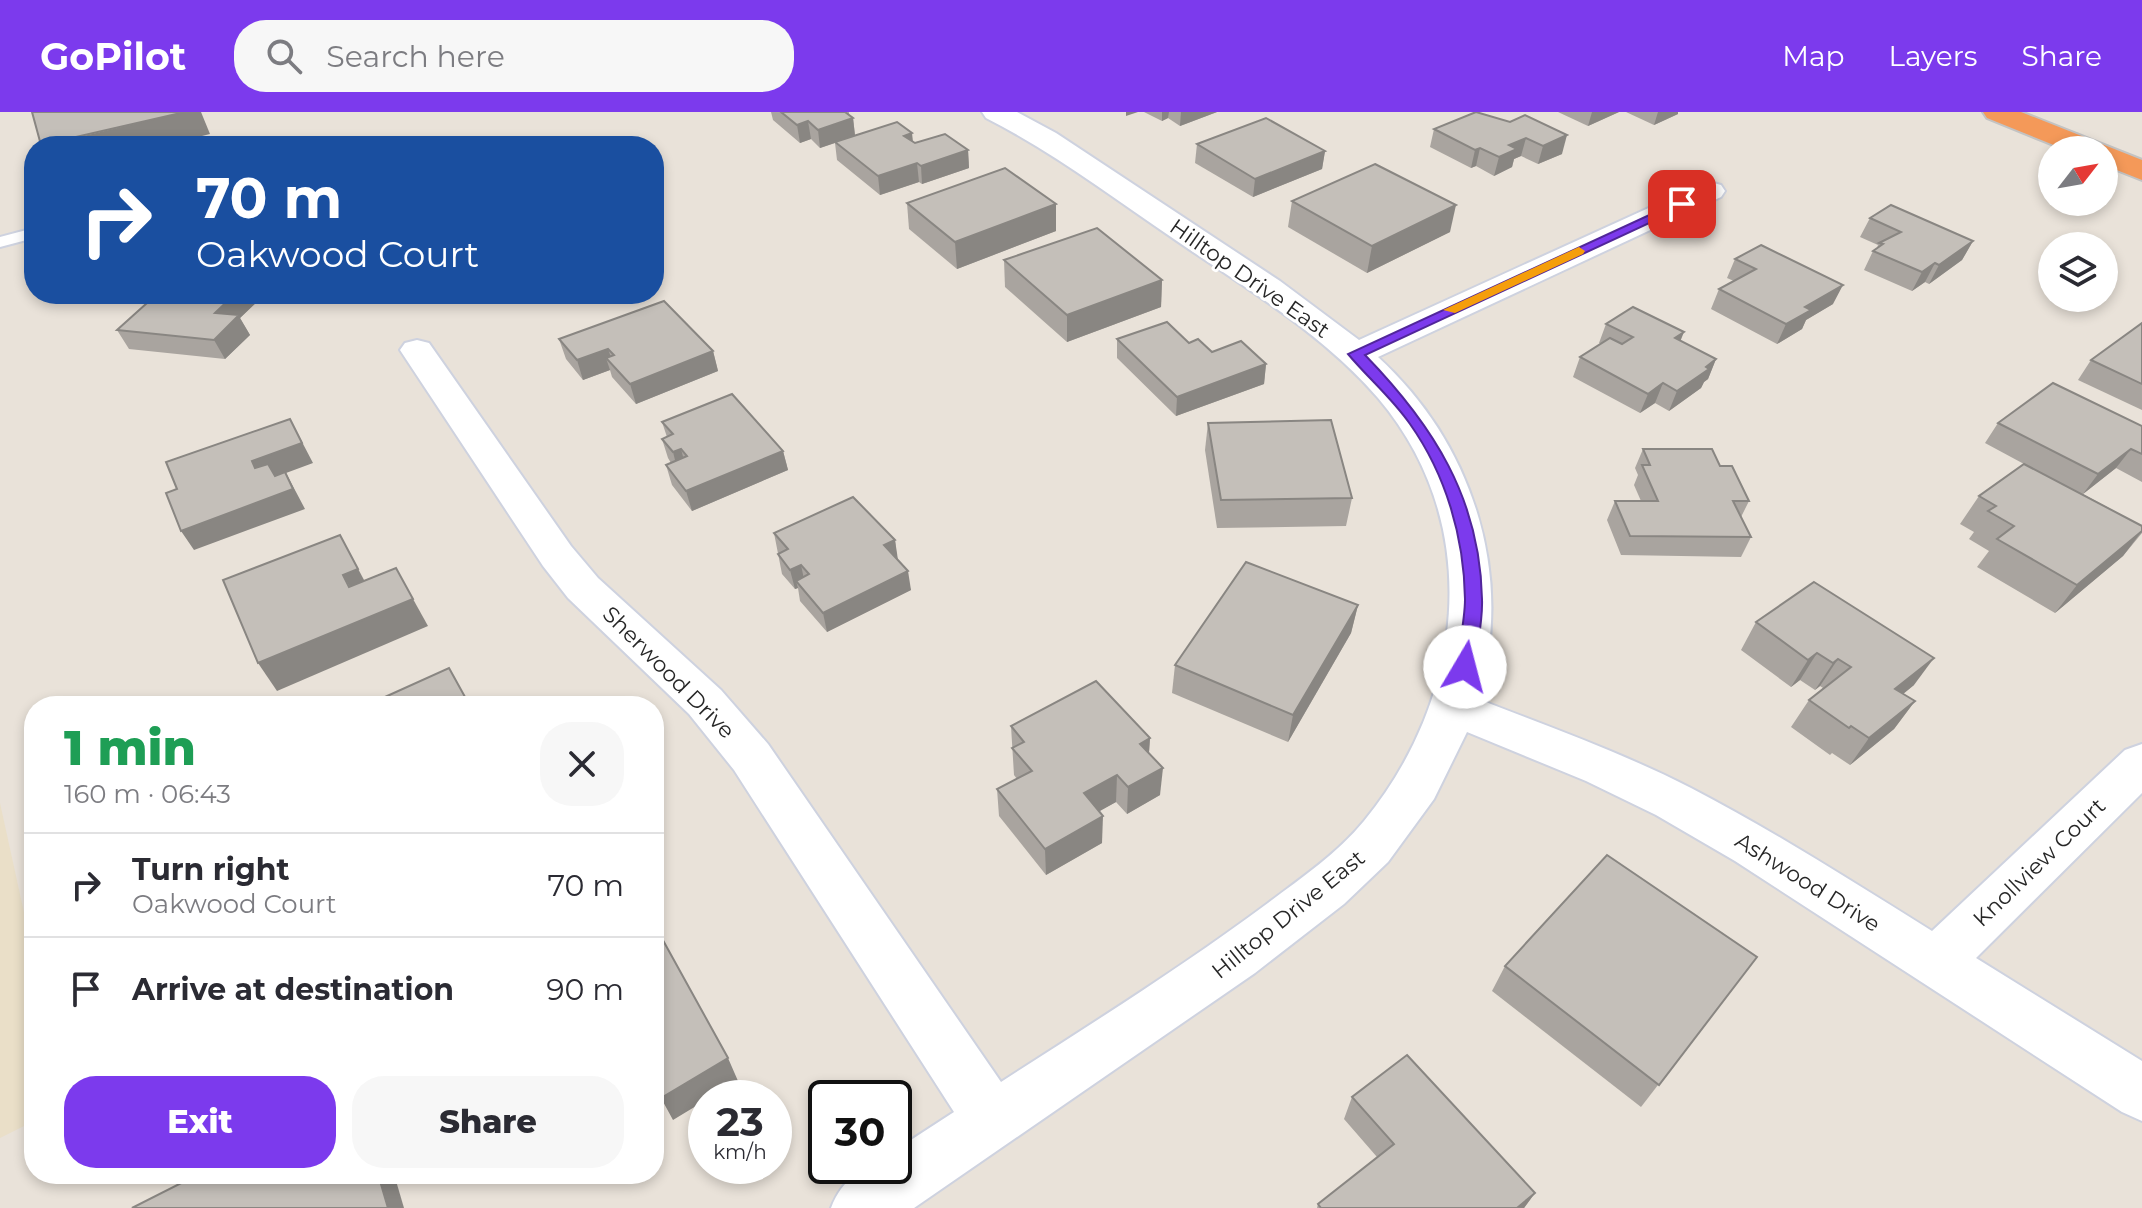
<!DOCTYPE html>
<html lang="en">
<head>
<meta charset="utf-8">
<style>
	:root { --surface:#fff; --page:#f7f7f7; --text:#2b2b33; --muted:#7c7c81; --line:#e1e1e2; --accent:#7c3aed }
	body { margin:0; font-family:Montserrat,sans-serif; background:var(--page); color:var(--text); height:100vh; display:flex; flex-direction:column; font-size:30px; white-space:nowrap }
	* { box-sizing:border-box; margin:0 }
	p { font-size:26px; color:var(--muted) }
	.icon { flex:none; width:44px; height:44px; fill:none; stroke:currentColor; stroke-width:2; stroke-linecap:round; stroke-linejoin:round }
	.map { position:relative; flex:1; overflow:hidden }
	.details { position:absolute; left:24px; top:584px; width:640px; height:488px; display:flex; flex-direction:column; background:var(--surface); border-radius:32px; box-shadow:0 4px 12px #0003 }
	.details>* { flex:none }
	.top-card { position:absolute; left:24px; top:24px; width:640px; height:168px; border-radius:32px; box-shadow:0 4px 12px #0003; background:#1a4fa0; color:#fff; overflow:hidden }
	.needle { width:52px; rotate:59deg }
	.fabs { position:absolute; left:2038px; top:24px; display:grid; gap:16px }
	.fabs a { display:grid; place-items:center; width:80px; height:80px; border-radius:50%; background:var(--surface); box-shadow:0 4px 12px #0003; font-size:40px }
	.speed { position:absolute; left:688px; top:968px; display:flex; gap:16px; font-size:40px; font-weight:700; text-align:center }
	.speed>* { display:grid; place-content:center; width:104px; height:104px; border-radius:50%; background:var(--surface); box-shadow:0 4px 12px #0003; line-height:1 }
	.speed small { font-size:20px; font-weight:400 }
	.speed .limit { border:4px solid #111; border-radius:12px; background:#fff; color:#111 }
	.pin { position:absolute; display:grid; place-items:center; width:68px; height:68px; color:#fff; margin:-34px; border-radius:16px; box-shadow:0 4px 12px #0006 }
	.me { position:absolute; width:88px; margin:-44px; rotate:8deg; stroke-linejoin:round; filter:drop-shadow(0 0 6px #0008) }
	.turn { display:flex; align-items:center; gap:28px; height:168px; padding:0 40px; font-size:36px }
	.turn .icon { width:104px; height:104px; stroke-width:2.5 }
	.turn b { display:block; font-size:56px; line-height:68px }
	.round { display:grid; place-items:center; flex:none; width:84px; height:84px; border-radius:32px; background:var(--page) }
	.head { display:flex; align-items:center; justify-content:space-between; height:136px; padding:0 40px }
	h1 { font-size:48px; font-weight:800; line-height:60px; color:#1e9e55 }
	.button { display:flex; gap:16px; margin-top:auto; padding:16px 40px }
	.button a { flex:1; height:92px; border-radius:32px; background:var(--accent); color:#fff; font-size:32px; font-weight:800; line-height:92px; text-align:center }
	.button a+a { background:var(--page); color:var(--text) }
	ul { padding:0; list-style:none }
	li { display:flex; align-items:center; gap:24px; height:104px; padding:0 40px; border-top:2px solid var(--line) }
	li div { flex:1 }
	li b { display:block; font-size:30px }
	li em { font-style:normal }
	header { display:flex; align-items:center; gap:48px; box-sizing:border-box; height:112px; padding:0 40px; background:var(--accent); color:#fff }
	header strong { font-size:38px }
	nav { display:flex; gap:44px; margin-inline-start:auto; font-size:28px }
	.search { width:560px; height:72px; background:var(--page); display:flex; align-items:center; gap:20px; box-sizing:border-box; padding:0 28px; border-radius:32px; color:var(--muted); font-size:30px }
	.map>svg:first-child { display:block }
	.education { fill:#eadfc8 }
	.lines { fill:none; stroke-linecap:round; stroke-linejoin:round }
	.lane-casing { stroke:#ced2df; stroke-width:4 }
	.street-casing { stroke:#ced2df; stroke-width:4 }
	.highway-casing { stroke:#c3c3c3; stroke-width:4 }
	.lane { fill:#fff; fill-rule:evenodd }
	.street { fill:#fff; fill-rule:evenodd }
	.highway { fill:#f49959; fill-rule:evenodd }
	.wall { fill:#a9a49f }
	.shaded-wall { fill:#898682 }
	.building { fill:#c4bfb9; stroke:#898682; stroke-width:2 }
	.route { fill:#7c3aed; stroke:#51269a; stroke-width:2 }
	.slow { fill:#f59e0b }
	.labels { text-anchor:middle; stroke-width:6; stroke-linejoin:round; paint-order:stroke }
	.street-label { font-size:22px; fill:#272727; stroke:#fff }
</style>
</head>
<body>
<header>
<strong>GoPilot</strong>
<div class="search"><svg class="icon" aria-label="search" viewBox="0 0 24 24"><circle cx="10" cy="10" r="6"/><path d="M15 15l6 6"/></svg>Search here</div>
<nav><a>Map</a><a>Layers</a><a>Share</a></nav>
</header>
<div class="map">
<svg width="2142" height="1096" viewBox="0 0 2142 1096">
	<rect width="100%" height="100%" fill="#e9e2d9"/>
	<path class="education" d="M0,691L34,846V1009L0,1026Z"/>
	<g class="lines">
		<g class="lane-casing">
			<path id="lane" d="M34,116V126L0,135V125Z"/>
		</g>
		<g class="street-casing">
			<path id="street" d="M982,0H1017L1056,21L1280,169L1359,228L1699,73L1710,70L1721,73L1725,79L1721,85L1378,245C1473,332 1515,463 1478,587C1549,615 1623,641 1691,676C1774,719 1853,770 1932,819L2125,638L2142,632V681L1976,846L2142,949V1009L2122,1000L1735,749L1656,703L1586,669L1467,620L1434,687L1388,750L1344,792L1255,861L914,1096H831C843,1066 861,1054 894,1054V1039L954,1000L734,658L689,602L568,486L543,454L400,238L405,231L417,228L429,231L571,434L598,466L721,578L768,632L1001,970C1091,912 1182,855 1268,791C1301,766 1337,742 1364,709C1465,586 1485,412 1378,286C1321,220 1245,176 1174,127C1112,85 1053,40 986,6Z"/>
		</g>
		<g class="highway-casing">
			<path id="highway" d="M1983,0H2021L2142,48V68L2104,53V38H2066L1987,6Z"/>
		</g>
		<use href="#lane" class="lane"/>
		<use href="#street" class="street"/>
		<use href="#highway" class="highway"/>
	</g>
	<g class="wall">
		<path d="M771,0H849V3L853,6L855,23L913,30L915,31L968,38L969,56L922,72L919,70L880,83L837,48L835,31L820,36L811,27L800,31L773,8Z"/>
		<path d="M1144,0H1217L1180,14L1168,6L1162,9Z"/>
		<path d="M1476,0L1562,42L1538,52L1521,44L1514,47L1512,55L1494,64L1476,54L1471,56L1430,35L1434,17Z"/>
		<path d="M1558,0H1619L1588,14Z"/>
		<path d="M1626,0H1678V2L1654,13Z"/>
		<path d="M1197,32L1325,39L1322,57L1253,85L1195,51Z"/>
		<path d="M1292,89L1450,120L1367,161L1288,115Z"/>
		<path d="M907,91L1056,92V119L957,157L909,117Z"/>
		<path d="M1870,106L1973,129L1962,148L1929,172L1925,170L1912,179L1864,158L1873,139L1877,136L1878,133L1860,125Z"/>
		<path d="M1735,147L1833,192L1806,208L1802,217L1777,232L1711,197L1719,177L1734,169L1727,166Z"/>
		<path d="M1004,148L1162,168L1161,195L1067,230L1005,175Z"/>
		<path d="M157,182H256L259,188L240,206L250,223L225,247L129,237L117,218Z"/>
		<path d="M1606,212L1681,229L1716,247L1708,267L1704,270L1701,276L1669,299L1655,291L1640,301L1573,265L1580,245L1601,232L1599,231Z"/>
		<path d="M2142,212V298L2078,268L2091,248Z"/>
		<path d="M559,227L713,239L718,259L636,292L612,265L610,258L583,268L566,247Z"/>
		<path d="M1117,227L1189,231L1212,240L1266,252L1264,272L1176,304L1117,246Z"/>
		<path d="M662,310L783,339L788,358L692,399L672,373L666,353L671,351L668,346L662,327L667,325Z"/>
		<path d="M1208,311L1352,386L1346,414L1217,416L1205,338Z"/>
		<path d="M1998,311L2142,314V370L2116,356L2083,382L2142,414V421L2123,444L2055,501L1977,455L1989,439L1969,427L1974,420L1960,412L1979,384L2024,352L1985,331Z"/>
		<path d="M1643,337L1720,354L1749,389L1741,405L1751,425L1741,445L1621,443L1607,408L1615,389H1641L1634,373L1638,363L1635,356Z"/>
		<path d="M774,421L895,428L897,447L911,478L827,520L800,489L798,476L795,477L782,462Z"/>
		<path d="M1358,493L1351,521L1288,630L1172,581L1175,553Z"/>
		<path d="M1756,510L1914,573L1903,582L1915,589L1894,617L1850,653L1832,641L1830,643L1791,615L1809,588L1823,576L1820,574L1815,578L1800,568L1791,575L1741,538Z"/>
		<path d="M1011,614L1150,626L1149,641L1160,683L1127,702L1116,690L1099,699L1102,731L1046,763L999,704L997,677L1017,667L1014,663Z"/>
		<path d="M1757,845L1641,995L1492,879L1505,854Z"/>
		<path d="M1352,985L1535,1081L1524,1096H1317L1318,1092L1377,1045L1344,1007Z"/>
	</g>
	<g class="shaded-wall">
		<path d="M185,0H201L210,22L162,34H41Z"/>
		<path d="M1126,0H1138L1126,4Z"/>
		<path d="M1162,0H1169L1168,6L1162,9Z"/>
		<path d="M1181,0H1217L1180,14Z"/>
		<path d="M1592,0H1619L1588,14Z"/>
		<path d="M1658,0H1678V2L1654,13Z"/>
		<path d="M853,6L855,24L820,36L818,18Z"/>
		<path d="M808,9L811,27L800,31L797,13Z"/>
		<path d="M912,21L914,39L904,24Z"/>
		<path d="M1567,23L1562,42L1538,52L1543,34Z"/>
		<path d="M1526,26L1521,44L1514,47L1512,55L1494,64L1499,45L1509,33Z"/>
		<path d="M1480,36L1476,54L1471,56L1475,38Z"/>
		<path d="M968,38L969,56L922,72L921,54Z"/>
		<path d="M1325,39L1322,57L1253,85L1255,67Z"/>
		<path d="M917,51L919,70L880,83L878,64Z"/>
		<path d="M1056,92V119L957,157L955,130Z"/>
		<path d="M1456,93L1450,120L1367,161L1372,134Z"/>
		<path d="M1973,129L1962,148L1929,172L1939,153Z"/>
		<path d="M1935,151L1925,170L1912,179L1922,160Z"/>
		<path d="M1162,168L1161,195L1067,230V203Z"/>
		<path d="M1843,173L1833,192L1806,208L1802,217L1777,232L1786,212L1805,195Z"/>
		<path d="M235,182H256L259,188L240,206L250,223L225,247L214,228L215,201Z"/>
		<path d="M1684,220L1676,240L1675,226Z"/>
		<path d="M608,237L614,254L606,246L610,258L583,268L577,248Z"/>
		<path d="M713,239L718,259L636,292L630,272Z"/>
		<path d="M1716,247L1708,267L1704,270L1701,276L1669,299L1677,279Z"/>
		<path d="M1266,252L1264,272L1176,304L1177,285Z"/>
		<path d="M1663,271L1655,291L1640,301L1648,282Z"/>
		<path d="M290,307L313,351L286,361L305,397L194,438L181,419L263,369L252,349Z"/>
		<path d="M681,337L686,356L678,360L673,340Z"/>
		<path d="M2131,337L2116,356L2083,382L2098,362Z"/>
		<path d="M783,339L788,358L692,399L686,379Z"/>
		<path d="M2142,419L2123,444L2055,501L2077,473Z"/>
		<path d="M340,423L355,451L373,485L359,491L343,463Z"/>
		<path d="M895,428L898,448L884,433Z"/>
		<path d="M801,453L805,472L796,469L798,476L795,477L790,458Z"/>
		<path d="M908,459L911,478L827,520L823,501Z"/>
		<path d="M413,487L428,514L277,579L258,551Z"/>
		<path d="M1358,493L1351,521L1288,630L1293,603Z"/>
		<path d="M1817,541L1800,568L1791,575L1808,548Z"/>
		<path d="M1934,546L1914,573L1876,604L1895,577Z"/>
		<path d="M1838,547L1820,574L1815,578L1833,551Z"/>
		<path d="M1915,589L1894,617L1850,653L1869,626Z"/>
		<path d="M1150,626L1148,653L1140,632Z"/>
		<path d="M1163,656L1160,683L1127,702L1128,675Z"/>
		<path d="M1117,663L1116,690L1084,708V681Z"/>
		<path d="M1103,704L1102,731L1046,763L1045,737Z"/>
		<path d="M728,946L738,969L710,986H706V988L673,1008L661,986Z"/>
		<path d="M378,1062H394L404,1096H388Z"/>
		<path d="M1535,1081L1524,1096H1517Z"/>
	</g>
	<g class="building">
		<path d="M32,0H185L41,33Z"/>
		<path d="M781,0H845L853,6L818,18L808,9L797,13Z"/>
		<path d="M1476,0L1510,10L1525,3L1567,23L1543,34L1526,26L1509,33L1517,37L1499,45L1480,36L1475,38L1434,17Z"/>
		<path d="M1266,6L1325,39L1255,67L1197,32Z"/>
		<path d="M897,10L912,21L904,24L915,31L945,22L968,38L921,54L917,51L878,64L835,30Z"/>
		<path d="M1375,52L1456,93L1372,134L1292,89Z"/>
		<path d="M1005,56L1056,92L955,130L907,91Z"/>
		<path d="M1891,93L1973,129L1939,153L1935,151L1922,160L1873,139L1883,132L1879,131L1901,120L1870,106Z"/>
		<path d="M1097,116L1162,168L1067,203L1004,148Z"/>
		<path d="M1761,133L1843,173L1805,195L1811,198L1786,212L1719,177L1756,157L1735,147Z"/>
		<path d="M157,182H235L215,201L239,203L214,228L117,218Z"/>
		<path d="M664,189L713,239L630,272L606,246L614,243L608,237L577,248L559,227Z"/>
		<path d="M1633,195L1684,220L1675,226L1716,247L1706,255L1709,257L1677,279L1663,271L1648,282L1580,245L1610,226L1622,232L1633,225L1606,212Z"/>
		<path d="M1167,210L1189,231L1198,227L1212,240L1241,229L1266,252L1177,285L1117,227Z"/>
		<path d="M2142,211V272L2091,248Z"/>
		<path d="M2053,271L2142,314V342L2131,337L2098,362L1998,311Z"/>
		<path d="M732,282L783,339L686,379L666,353L687,344L681,337L673,340L662,327L673,322L662,310Z"/>
		<path d="M290,307L302,331L252,349L255,356L268,352L275,364L285,360L293,377L181,419L166,381L177,377L166,350Z"/>
		<path d="M1331,308L1352,386L1221,388L1208,311Z"/>
		<path d="M1643,337H1712L1720,354H1732L1749,389H1733L1751,425L1630,424L1615,389H1658L1642,353H1650Z"/>
		<path d="M2024,352L2142,414V419L2077,473L1997,427L2014,414L1988,399L1996,394L1979,384Z"/>
		<path d="M853,385L895,428L884,433L908,459L823,501L796,469L809,462L801,453L790,458L778,442L788,437L774,421Z"/>
		<path d="M340,423L358,457L343,463L349,475L396,456L413,487L258,551L223,468Z"/>
		<path d="M1246,450L1358,493L1293,603L1175,553Z"/>
		<path d="M1814,470L1934,546L1895,577L1915,589L1869,626L1851,614L1849,616L1809,588L1851,555L1838,547L1833,551L1817,541L1808,548L1756,510Z"/>
		<path d="M449,556L470,594H365Z"/>
		<path d="M1096,569L1150,626L1140,632L1163,656L1128,675L1117,663L1084,681L1103,704L1045,737L997,677L1032,659L1012,636L1024,630L1011,614Z"/>
		<path d="M1607,743L1757,845L1659,973L1505,854Z"/>
		<path d="M654,812L728,946L661,986L654,972Z"/>
		<path d="M1407,943L1535,1081L1517,1096H1321L1318,1092L1394,1032L1352,985Z"/>
		<path d="M199,1062H378L388,1096H132Z"/>
	</g>
	<path class="route" d="M1682,88L1688,92L1686,94L1365,243C1433,313 1480,386 1482,487C1483,509 1477,533 1475,555L1465,562L1459,560L1456,555C1459,533 1465,509 1465,487C1464,425 1446,363 1410,312C1392,286 1368,266 1348,242Z"/>
	<path class="slow" d="M1579,135L1585,139L1583,142L1455,201L1443,198Z"/>
	<g class="labels">
		<g class="street-label">
			<text transform="translate(1250 166) rotate(35)" y="8">Hilltop Drive East</text>
			<text transform="translate(669 560) rotate(45)" y="8">Sherwood Drive</text>
			<text transform="translate(2039 750) rotate(-44)" y="8">Knollview Court</text>
			<text transform="translate(1808 770) rotate(32)" y="8">Ashwood Drive</text>
			<text transform="translate(1288 802) rotate(-39)" y="8">Hilltop Drive East</text>
		</g>
	</g>
</svg>
<div class="fabs">
<a><svg class="needle" viewBox="-14 -14 28 28"><path d="M0-13l5 13h-10z" fill="#e53935"/><path d="M0 13l5-13h-10z" fill="#7c7c81"/></svg></a>
<a><svg class="icon" aria-label="layers" viewBox="0 0 24 24"><path d="M12 4l9 5-9 5-9-5zM3 14l9 5 9-5"/></svg></a>
</div>
<div class="speed"><div>23<small>km/h</small></div><div class="limit">30</div></div>
<div class="pin" style="left:1682px;top:92px;background:#d93025"><svg class="icon" aria-label="arrive" viewBox="0 0 24 24"><path d="M6 21V4h12l-3 4 3 4H6"/></svg></div>
<svg class="me" style="left:1465px;top:555px" viewBox="-20 -20 40 40"><circle r="19" fill="#fff"/><path d="M0-13L10 11 0 6-10 11z" fill="#7c3aed"/></svg>
<div class="top-card">
<div class="turn"><svg class="icon" aria-label="right" viewBox="0 0 24 24"><path d="M7 20v-9h11M14 6l5 5-5 5"/></svg><div><b>70 m</b>Oakwood Court</div></div>
</div>
<section class="details">
<div class="head"><div><h1>1 min</h1><p>160 m · 06:43</p></div><a class="round"><svg class="icon" aria-label="close" viewBox="0 0 24 24"><path d="M6 6l12 12M18 6L6 18"/></svg></a></div>
<ul>
<li><svg class="icon" aria-label="right" viewBox="0 0 24 24"><path d="M7 20v-9h11M14 6l5 5-5 5"/></svg><div><b>Turn right</b><p>Oakwood Court</p></div><em>70 m</em></li>
<li><svg class="icon" aria-label="arrive" viewBox="0 0 24 24"><path d="M6 21V4h12l-3 4 3 4H6"/></svg><div><b>Arrive at destination</b></div><em>90 m</em></li>
</ul>
<div class="button"><a>Exit</a><a>Share</a></div>
</section>
</div>
</body>
</html>
